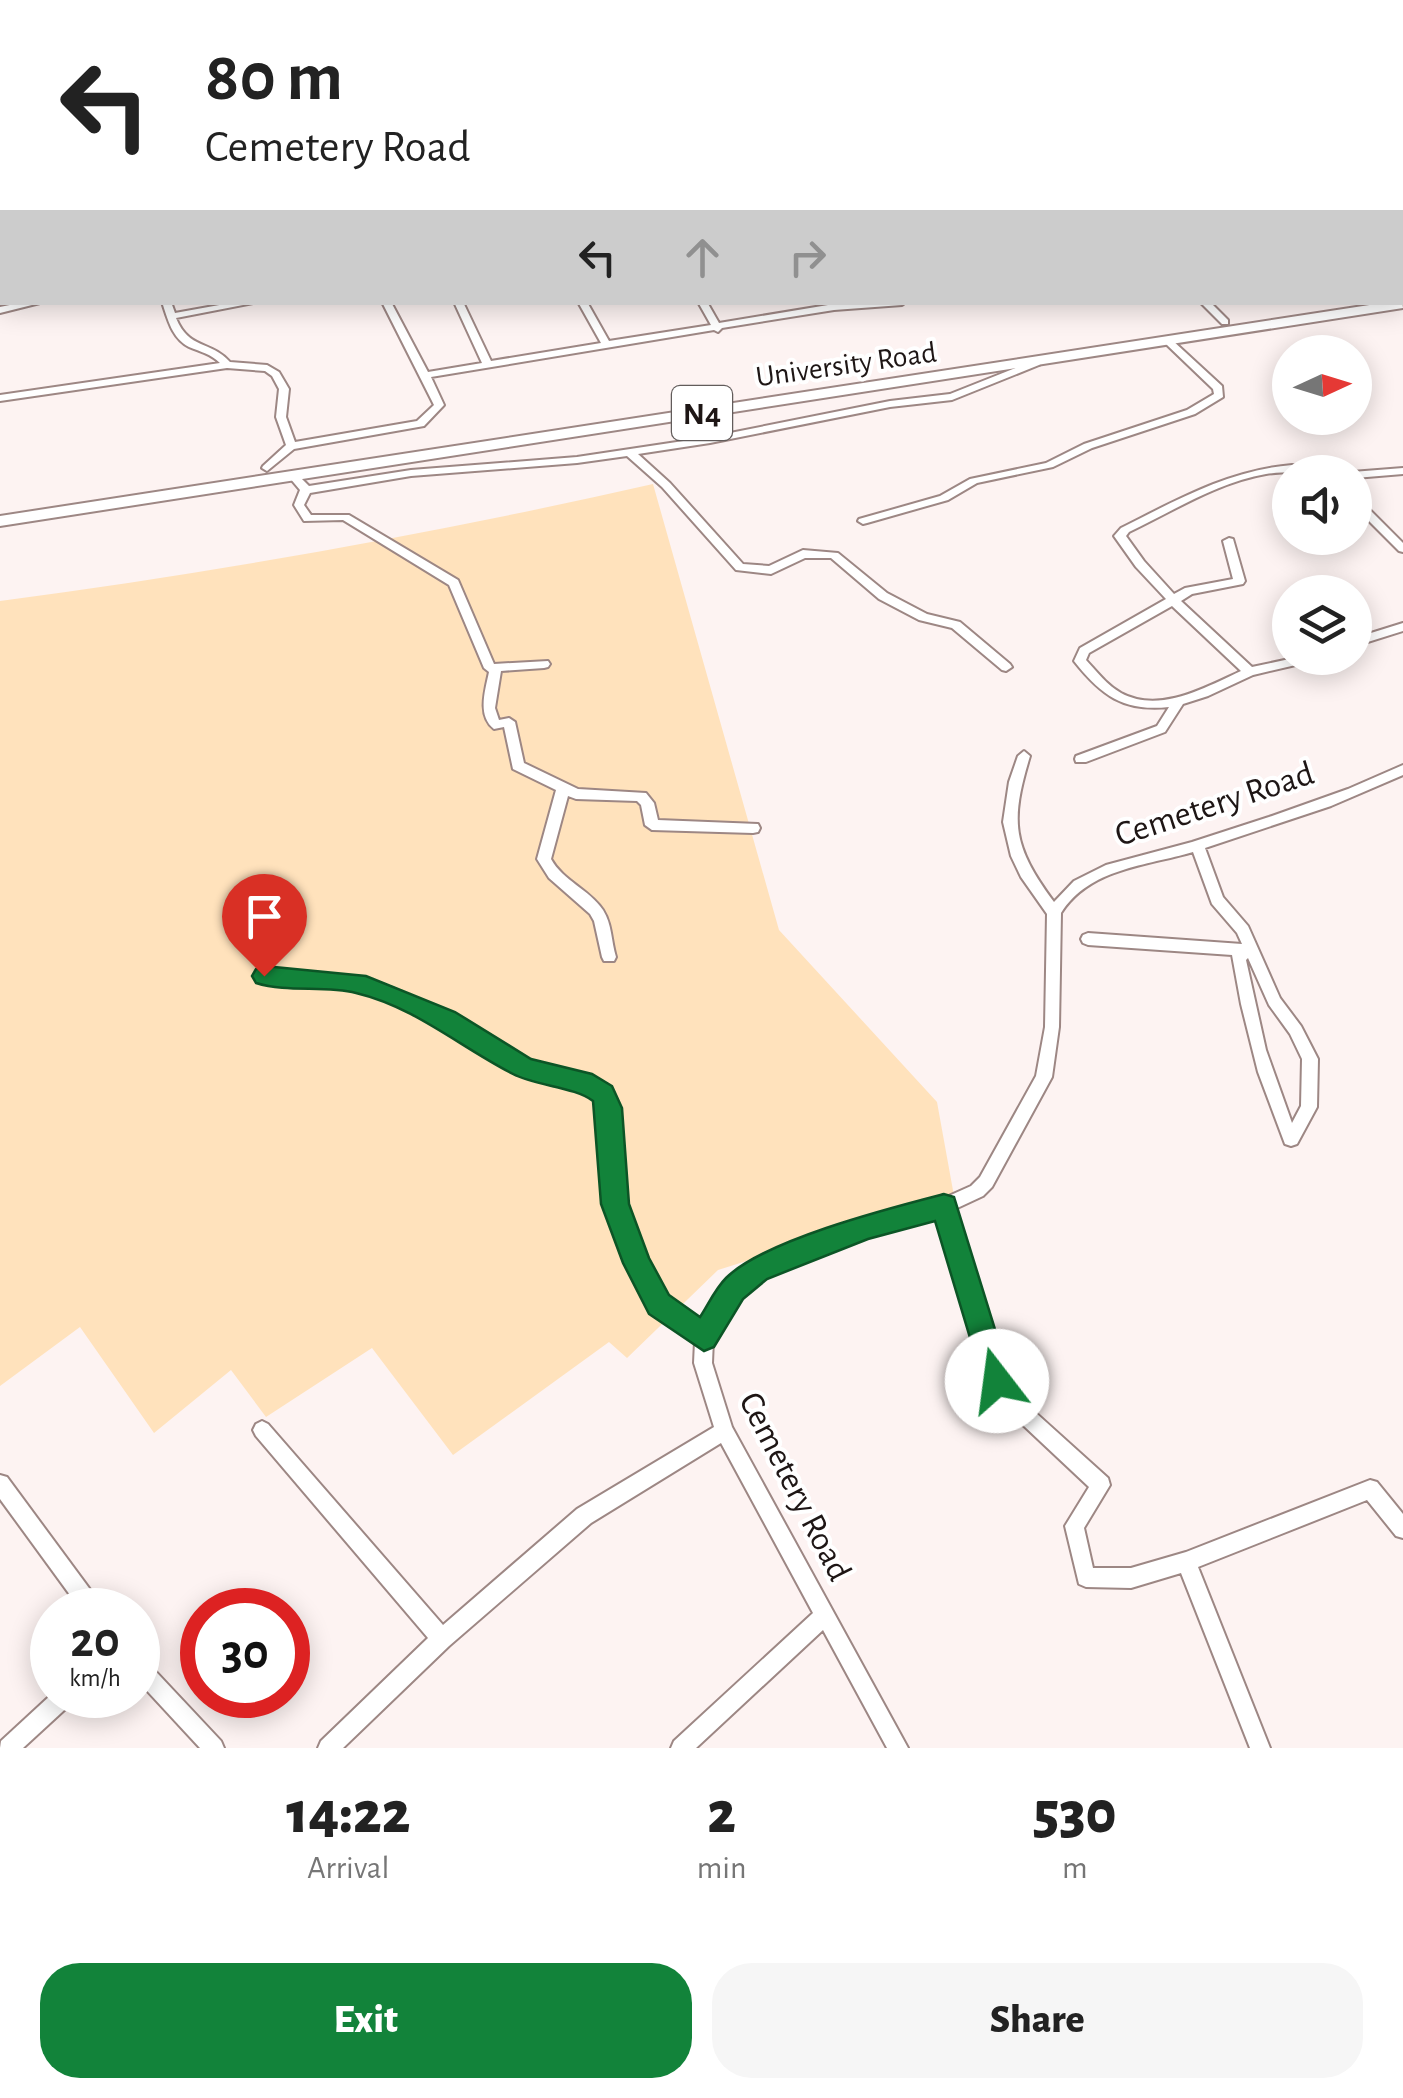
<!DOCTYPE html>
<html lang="en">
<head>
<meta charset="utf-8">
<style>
	:root { --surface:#fff; --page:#f6f6f6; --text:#222; --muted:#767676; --accent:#12833a }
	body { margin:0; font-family:"Alegreya Sans",sans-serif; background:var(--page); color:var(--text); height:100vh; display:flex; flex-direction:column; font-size:38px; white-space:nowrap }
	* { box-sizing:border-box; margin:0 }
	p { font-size:32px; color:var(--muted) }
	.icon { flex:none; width:55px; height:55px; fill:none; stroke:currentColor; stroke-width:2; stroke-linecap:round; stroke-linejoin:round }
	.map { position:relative; height:1748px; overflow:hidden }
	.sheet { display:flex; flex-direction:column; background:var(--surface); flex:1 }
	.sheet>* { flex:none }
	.hud { position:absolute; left:0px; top:0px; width:1405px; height:305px; box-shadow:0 5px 25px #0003; background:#fff; color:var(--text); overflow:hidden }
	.needle { width:65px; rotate:86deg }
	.controls { position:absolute; left:1272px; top:335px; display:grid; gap:20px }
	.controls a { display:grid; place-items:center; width:100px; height:100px; border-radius:50%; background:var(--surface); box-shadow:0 5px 25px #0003; font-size:50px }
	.speed { position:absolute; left:30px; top:1588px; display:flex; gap:20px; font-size:50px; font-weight:700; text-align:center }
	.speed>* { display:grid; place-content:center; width:130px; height:130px; border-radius:50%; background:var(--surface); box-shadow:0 5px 25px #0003; line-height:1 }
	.speed small { font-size:25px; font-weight:400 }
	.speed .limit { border:15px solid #d22; background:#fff; color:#111 }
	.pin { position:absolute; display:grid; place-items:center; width:85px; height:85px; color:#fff; margin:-102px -42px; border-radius:50% 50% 50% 0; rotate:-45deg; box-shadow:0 0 10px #0007 }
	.pin .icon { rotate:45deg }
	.me { position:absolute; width:110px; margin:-55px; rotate:345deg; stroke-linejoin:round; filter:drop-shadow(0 0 8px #0008) }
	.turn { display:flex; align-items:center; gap:35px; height:210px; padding:0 40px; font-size:45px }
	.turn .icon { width:130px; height:130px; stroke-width:2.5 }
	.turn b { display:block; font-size:70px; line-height:85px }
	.lanes { display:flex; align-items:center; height:95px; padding:0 40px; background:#0003; justify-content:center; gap:50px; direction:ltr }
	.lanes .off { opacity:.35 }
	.eta { display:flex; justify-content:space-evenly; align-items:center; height:170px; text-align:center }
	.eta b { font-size:60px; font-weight:800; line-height:70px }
	.cta { display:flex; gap:20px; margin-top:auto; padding:20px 40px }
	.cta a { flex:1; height:115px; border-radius:40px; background:var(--accent); color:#fff; font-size:40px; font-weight:800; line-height:115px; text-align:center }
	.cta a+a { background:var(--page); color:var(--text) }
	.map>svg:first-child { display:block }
	.green { fill:#ffe2bc }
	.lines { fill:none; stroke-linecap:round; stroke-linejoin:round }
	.minor-casing { stroke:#9d8784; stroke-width:4 }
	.highway-casing { stroke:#9d8784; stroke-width:4 }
	.minor { fill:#fff; fill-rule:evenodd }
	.highway { fill:#fff; fill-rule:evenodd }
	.route { fill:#12833a; stroke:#0c5526; stroke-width:2.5 }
	.labels { text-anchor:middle; stroke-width:8; stroke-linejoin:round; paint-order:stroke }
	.far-street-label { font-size:30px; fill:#1e1615; stroke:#fff }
	.shield { fill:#fff; stroke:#625c5b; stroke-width:2.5 }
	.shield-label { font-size:32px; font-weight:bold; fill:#1e1615 }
	.street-label { font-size:35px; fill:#1e1615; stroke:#fff }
</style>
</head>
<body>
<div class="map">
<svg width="1403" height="1748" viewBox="0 0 1403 1748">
	<rect width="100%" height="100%" fill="#fdf3f2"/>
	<path class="green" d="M653,484L779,930L937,1102L954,1196L718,1270L627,1358L609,1342L453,1455L372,1348L266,1417L231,1370L154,1433L80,1327L0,1386V601C219,572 437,533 653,484Z"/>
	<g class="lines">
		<g class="minor-casing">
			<g id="minor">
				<path d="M66,0H90L82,2H63Z"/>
				<path d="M226,0H233L234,2H228Z"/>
				<path d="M322,0H328L327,2H321Z"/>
				<path d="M349,0H371L364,2H346Z"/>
				<path d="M447,0H453L454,2H448Z"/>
				<path d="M1212,0H1219L1220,2H1214Z"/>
				<path d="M1308,0H1316L1317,2H1310Z"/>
				<rect x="0" y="9" width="2" height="4"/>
				<rect x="1402" y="39" width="1" height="4"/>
				<rect x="1402" y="73" width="1" height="4"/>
				<path d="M1402,217H1403V223L1402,222Z"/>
				<path d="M24,302H44L0,313V307Z"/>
				<path d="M162,302H171L175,313L236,302H259L176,318C189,350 210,340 230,362L267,365L279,372L289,389L286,417L295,442L417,421L434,405L382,302H391L428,372L482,363L454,302H463L491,361L601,343L578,302H587L609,341L711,325L698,302H707L719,323L834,304L906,302L902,305L834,310L722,328L718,332L714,330L431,377L444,405L424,426L294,449L267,471L262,468L263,466L286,445L276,417L279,389L272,376L265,371L227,368L0,401V395L220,363C211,354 201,352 189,347C172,338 168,320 162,302Z"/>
				<path d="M1200,302H1210L1228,320V324H1222Z"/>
				<path d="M1166,340H1172L1222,386L1223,397L1195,414L1092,448L1053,467L977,483L948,500L867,523L863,524L858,521L859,519L940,496L970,479L1046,463L1084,444L1187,410L1214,394L1213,389L1166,344Z"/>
				<path d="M1036,360L1041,363L1039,365L952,400L890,407L710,443L638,454L670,483L743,564L769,566L803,550L838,553L887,593L927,614L960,622L1010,664L1012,667L1006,671L1002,670L952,628L919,620L879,599L831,558H805L771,574L736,570L662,487L627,456L577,463L411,476L310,493L304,505L311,515H349L458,580L494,664L548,661L550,664L548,667L544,668L501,671L495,708L499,720L509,718L515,722L524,763L578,789L646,793L654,803L658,820L758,824L760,828L758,832L753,833L652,830L645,825L641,805L637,801L576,799L568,796L551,859C563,881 589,889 603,910C612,924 611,941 616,957L614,961H604L602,957L594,921L590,914L549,878L537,859L556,790L513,769L504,727L494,729C477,716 485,691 489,672L484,668L449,585L343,520L304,521L294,505L300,490L289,477L294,474L298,475L309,486L411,470L577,457L710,437L890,401L950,394Z"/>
				<path d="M1292,465L1316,469L1321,472C1303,473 1285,471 1266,474C1218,482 1173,511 1129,532L1126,536L1144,561L1174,594L1185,588L1233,579L1223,541L1229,538L1233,539L1245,581L1243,584L1192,594L1181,601L1252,667L1294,658H1315L1313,661L1253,675L1208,696L1183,704L1165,732L1086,762H1076L1075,759L1076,756L1157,726L1169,707C1123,712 1101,695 1074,661L1080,648L1166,599L1136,567L1114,536L1121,528C1177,500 1229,470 1292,465ZM1172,606L1241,671C1206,687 1160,714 1121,693C1107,685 1097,672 1086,660L1089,653Z"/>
				<path d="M1403,468V474L1355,478V472H1352Z"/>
				<path d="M1355,498L1359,499L1403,543V552L1399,551L1355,507Z"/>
				<path d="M1403,623V631L1355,646V638Z"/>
				<path d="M1024,751L1030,756C1010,822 1012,845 1054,902L1074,881L1106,865L1192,842L1269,817L1348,789L1403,765V775L1331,806L1205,848L1223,897L1248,926L1280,998L1301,1026L1318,1059L1317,1107L1297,1144L1291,1146L1285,1144L1258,1072L1241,1004L1232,955L1088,945L1083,943L1081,939L1083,935L1088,933L1242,944L1237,933L1212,904L1193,852C1146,866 1090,868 1061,913L1059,1027L1052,1077L992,1187L983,1196L953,1210L1007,1387L1108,1478L1110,1485L1084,1528L1093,1568H1131L1186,1552L1370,1480L1377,1482L1403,1514V1538L1396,1536L1367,1500L1198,1567L1270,1748H1250L1181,1573L1131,1588L1086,1587L1079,1584L1065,1526L1089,1487L994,1398L938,1215L867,1235L764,1275L740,1295L713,1339L712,1363L732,1427L908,1748H887L823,1630L696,1748H671L674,1741L813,1613L721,1443L591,1523L449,1646L343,1748H318L321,1741L428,1638L256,1436L253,1430L256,1424L262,1421L268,1424L443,1625L577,1509L714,1427L694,1363L695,1341L653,1310L629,1263L607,1204L601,1108L597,1098L588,1091L552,1085L517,1071L441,1023L356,989L265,982L260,980L258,976L260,972L265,970L362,979L451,1015L527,1061L553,1072L592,1078L608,1089L617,1108L623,1204L644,1260L665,1298L702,1325L728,1283L752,1263L867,1219L942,1199L971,1186L980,1177L1036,1076L1045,1027L1047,914L1021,877L1011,856L1003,822L1009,782L1018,756ZM1248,958L1269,1005L1290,1034L1302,1059L1301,1106L1292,1123L1266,1050L1246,960Z"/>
				<path d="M0,1475L7,1477L100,1603L103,1610H81L0,1499Z"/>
				<path d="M138,1657L145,1660L221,1741L224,1748H200L138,1681Z"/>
				<path d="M52,1694L76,1695L73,1702L23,1748H0L1,1741Z"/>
			</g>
		</g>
		<g class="highway-casing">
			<path id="highway" d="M1402,300L1403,308L0,526V516Z"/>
		</g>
		<use href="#minor" class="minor"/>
		<use href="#highway" class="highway"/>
	</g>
	<path class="route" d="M264,966L366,976L455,1012L531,1059L592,1074L612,1086L622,1108L629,1204L649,1258L669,1295L700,1317C708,1305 715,1289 726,1278C764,1240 890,1208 944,1194L954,1197L1011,1381L1007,1391L997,1395L986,1391L935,1221L868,1239L767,1279L743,1299L714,1347L704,1351L649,1314L623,1263L601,1204L593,1101C575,1087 536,1086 513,1074C460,1047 415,1007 356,993C324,985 288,993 256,983L252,976L256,969Z"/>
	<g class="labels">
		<g class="far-street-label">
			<text transform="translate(846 364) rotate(-8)" y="10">University Road</text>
		</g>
		<rect class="shield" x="672" y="386" width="60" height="54" rx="8"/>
		<g class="shield-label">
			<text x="702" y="424">N4</text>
		</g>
		<g class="street-label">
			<text transform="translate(1214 803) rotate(-18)" y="12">Cemetery Road</text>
			<text transform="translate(796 1486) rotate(63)" y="12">Cemetery Road</text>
		</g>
	</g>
</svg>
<div class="controls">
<a><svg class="needle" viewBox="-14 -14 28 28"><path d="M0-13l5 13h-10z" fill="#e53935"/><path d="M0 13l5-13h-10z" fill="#767676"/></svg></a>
<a><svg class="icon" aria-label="sound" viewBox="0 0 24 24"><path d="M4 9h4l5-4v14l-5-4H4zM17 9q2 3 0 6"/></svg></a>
<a><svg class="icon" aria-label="layers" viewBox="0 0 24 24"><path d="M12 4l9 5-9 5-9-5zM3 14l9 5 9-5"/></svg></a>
</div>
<div class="speed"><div>20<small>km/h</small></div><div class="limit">30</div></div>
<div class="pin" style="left:264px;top:976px;background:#d93025"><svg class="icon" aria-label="arrive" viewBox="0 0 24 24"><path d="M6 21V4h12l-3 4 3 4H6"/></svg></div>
<svg class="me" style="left:997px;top:1381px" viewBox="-20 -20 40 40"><circle r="19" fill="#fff"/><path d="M0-13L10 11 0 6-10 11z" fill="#12833a"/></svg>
<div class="hud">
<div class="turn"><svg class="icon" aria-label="left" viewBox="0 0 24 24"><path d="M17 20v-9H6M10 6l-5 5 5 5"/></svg><div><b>80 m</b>Cemetery Road</div></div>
<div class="lanes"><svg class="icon" aria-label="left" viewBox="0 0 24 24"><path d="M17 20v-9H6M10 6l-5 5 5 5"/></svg><svg class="icon off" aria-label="ahead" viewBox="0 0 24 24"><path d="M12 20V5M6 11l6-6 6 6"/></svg><svg class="icon off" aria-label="right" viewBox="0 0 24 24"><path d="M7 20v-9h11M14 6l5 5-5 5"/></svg></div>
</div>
</div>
<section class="sheet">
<div class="eta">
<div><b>14:22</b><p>Arrival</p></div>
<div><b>2</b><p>min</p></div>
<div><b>530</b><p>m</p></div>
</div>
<div class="cta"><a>Exit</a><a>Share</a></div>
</section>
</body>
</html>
